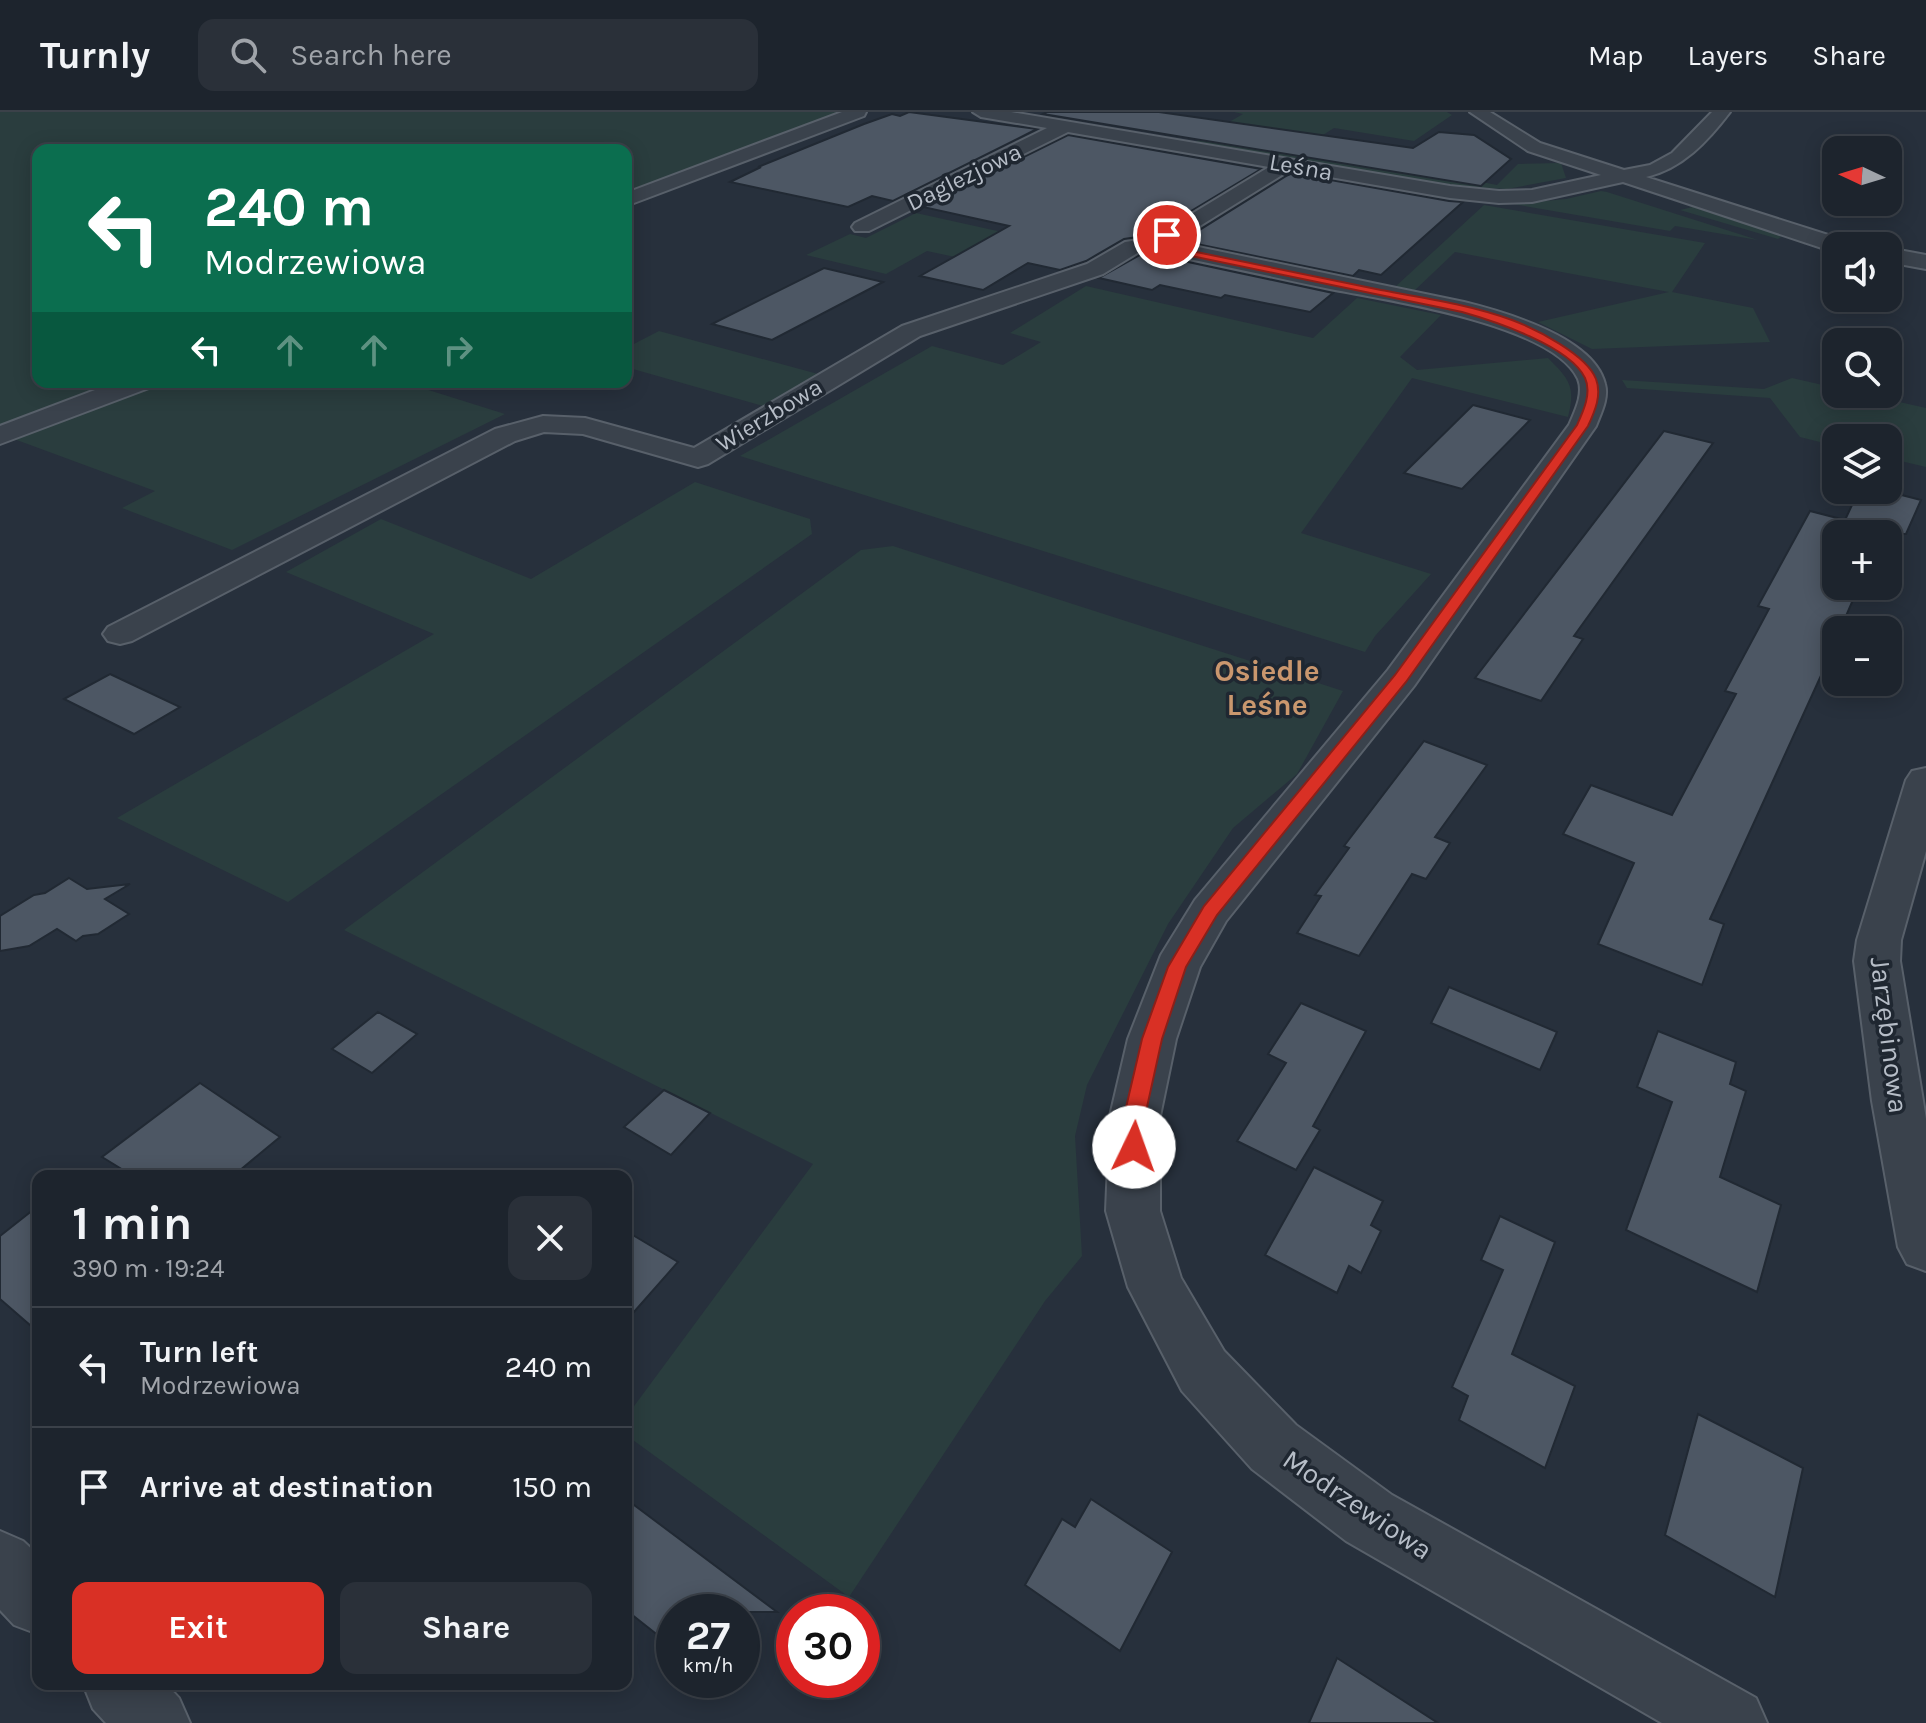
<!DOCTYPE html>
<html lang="en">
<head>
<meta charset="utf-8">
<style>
	:root { --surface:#1d242d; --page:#2a3039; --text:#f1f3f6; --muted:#a0a4aa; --line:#3b4149; --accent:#d93025 }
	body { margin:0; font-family:Karla,sans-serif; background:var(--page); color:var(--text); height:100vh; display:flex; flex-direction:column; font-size:30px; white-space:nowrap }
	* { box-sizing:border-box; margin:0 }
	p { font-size:26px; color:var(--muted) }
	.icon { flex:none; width:44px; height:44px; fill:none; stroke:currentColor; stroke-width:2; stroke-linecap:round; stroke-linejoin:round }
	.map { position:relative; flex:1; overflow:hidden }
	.drawer { position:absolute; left:32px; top:1058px; width:600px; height:520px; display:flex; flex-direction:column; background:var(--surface); border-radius:16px; box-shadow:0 4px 20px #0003,0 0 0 2px var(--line) }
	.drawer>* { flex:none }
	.top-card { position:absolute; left:32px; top:32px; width:600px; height:244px; border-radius:16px; box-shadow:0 4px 20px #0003,0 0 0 2px var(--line); background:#0b6e4f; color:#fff; overflow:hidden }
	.needle { width:52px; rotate:274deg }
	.tools { position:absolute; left:1822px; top:24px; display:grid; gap:16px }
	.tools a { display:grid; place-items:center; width:80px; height:80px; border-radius:16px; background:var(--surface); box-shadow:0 4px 20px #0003,0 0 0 2px var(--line); font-size:40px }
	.speed { position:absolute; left:656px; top:1482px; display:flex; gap:16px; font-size:40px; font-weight:700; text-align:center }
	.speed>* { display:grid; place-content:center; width:104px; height:104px; border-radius:50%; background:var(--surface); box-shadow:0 4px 20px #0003,0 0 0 2px var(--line); line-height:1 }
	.speed small { font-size:20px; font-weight:400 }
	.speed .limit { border:12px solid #d22; background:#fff; color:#111 }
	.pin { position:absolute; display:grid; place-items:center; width:68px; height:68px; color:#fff; margin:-34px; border:4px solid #fff; border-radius:50%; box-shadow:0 2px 8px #0007 }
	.me { position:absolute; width:88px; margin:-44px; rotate:3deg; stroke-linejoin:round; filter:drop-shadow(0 0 6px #0008) }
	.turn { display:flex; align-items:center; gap:28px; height:168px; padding:0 40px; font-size:36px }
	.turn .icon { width:104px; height:104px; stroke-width:2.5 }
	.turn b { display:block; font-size:56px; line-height:68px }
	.lanes { display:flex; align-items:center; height:76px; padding:0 40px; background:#0003; justify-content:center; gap:40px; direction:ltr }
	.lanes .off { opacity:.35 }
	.round { display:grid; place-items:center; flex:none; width:84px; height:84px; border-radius:16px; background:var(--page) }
	.overview { display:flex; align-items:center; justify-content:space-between; height:136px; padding:0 40px }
	h1 { font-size:48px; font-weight:700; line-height:60px }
	.button { display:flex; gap:16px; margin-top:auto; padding:16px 40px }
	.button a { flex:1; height:92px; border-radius:16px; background:var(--accent); color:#fff; font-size:32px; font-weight:700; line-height:92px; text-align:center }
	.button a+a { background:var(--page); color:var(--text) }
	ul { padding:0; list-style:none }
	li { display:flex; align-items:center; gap:24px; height:120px; padding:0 40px; border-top:2px solid var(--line) }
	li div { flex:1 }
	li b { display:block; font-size:30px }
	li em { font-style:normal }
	header { display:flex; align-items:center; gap:48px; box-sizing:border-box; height:112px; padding:0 40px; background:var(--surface); border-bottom:2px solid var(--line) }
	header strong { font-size:38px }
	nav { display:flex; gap:44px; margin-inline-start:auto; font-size:28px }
	.search { width:560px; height:72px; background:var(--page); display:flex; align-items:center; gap:20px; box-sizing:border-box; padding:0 28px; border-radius:16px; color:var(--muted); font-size:30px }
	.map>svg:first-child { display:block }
	.green { fill:#2a3d3e }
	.building { fill:#4d5764; stroke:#212933; stroke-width:2 }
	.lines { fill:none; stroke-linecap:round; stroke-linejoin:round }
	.minor-casing { stroke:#58606a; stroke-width:4 }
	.minor { fill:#3a424c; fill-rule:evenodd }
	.route { fill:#d93025; stroke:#8d1f18; stroke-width:2 }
	.labels { text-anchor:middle; stroke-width:7; stroke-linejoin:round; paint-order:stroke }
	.far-street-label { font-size:24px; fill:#b6bdc7; stroke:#1f2731 }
	.street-label { font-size:28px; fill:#b6bdc7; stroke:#1f2731 }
	.neighbourhood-label { font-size:30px; font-weight:bold; fill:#ca976e; stroke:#1f2731 }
</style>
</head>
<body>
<header>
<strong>Turnly</strong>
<div class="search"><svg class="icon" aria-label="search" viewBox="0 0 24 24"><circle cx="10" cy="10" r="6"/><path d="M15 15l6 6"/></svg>Search here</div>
<nav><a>Map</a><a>Layers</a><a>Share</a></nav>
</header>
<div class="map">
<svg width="1926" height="1611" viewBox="0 0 1926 1611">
	<rect width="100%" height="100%" fill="#27303c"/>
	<g class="green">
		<path d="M0,0H848L626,84V38H38V270H120L0,314Z"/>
		<path d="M1234,0H1447L1452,3L1414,29L1334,16L1304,35L1497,73L1518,52L1561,51L1566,66L1507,77L1466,75L1193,31L1243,2Z"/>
		<path d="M1601,79L1607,80L1758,128L1675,114L1670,119L1513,92L1566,87Z"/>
		<path d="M1484,93L1705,131L1672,180L1753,196L1770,230L1592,237L1538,210L1669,180L1455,140L1414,179L1395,175Z"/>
		<path d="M1697,94L1777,120L1781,125L1778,127L1680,98Z"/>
		<path d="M916,101L1002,120L955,145L927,139L886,162L806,143L850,122L866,126Z"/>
		<path d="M1086,174L1313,226L1357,186L1441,203L1400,245L1417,258L1548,246C1569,267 1576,274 1568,305L1412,266L1301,421L1431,462L1375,524L1365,540L740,344L932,234L1003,253L1041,230L1010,221Z"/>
		<path d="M659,219L818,262L763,294L626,255V236Z"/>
		<path d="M1792,266L1836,276V282H1864L1926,296V355L1888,346V326H1836V334L1800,325L1770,286L1627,276L1622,268L1764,277Z"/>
		<path d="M165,270H403L505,302L232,438L122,396L155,379L14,327Z"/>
		<path d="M695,370L810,407L812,422L288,790L117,706L434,522L286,460L381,407L531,467Z"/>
		<path d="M893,434L1343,579L1297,662L1233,716L1168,812L1087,973L1075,1024L1082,1144L1045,1189L849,1485L626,1323V1305L813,1052L344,818L861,438Z"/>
	</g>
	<g class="building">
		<path d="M909,0L1037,17L893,89L872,84L848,95L730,70L761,55H758L864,12L892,2L900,4Z"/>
		<path d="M1047,0H1159L1413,36L1439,20L1474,23L1511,47L1481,74L1043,2Z"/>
		<path d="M1068,23L1261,57L1151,123L1124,127L1086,149L1060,158L1028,151L983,178L920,164L1009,114L923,95Z"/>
		<path d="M1291,61L1449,89L1463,90L1381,163L1359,158L1353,164L1182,129Z"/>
		<path d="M1156,141L1174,147L1333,181L1310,200L1225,183L1221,186L1160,173L1152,178L1099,166L1140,143Z"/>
		<path d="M824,156L883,170L772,228L712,212Z"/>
		<path d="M1473,293L1530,308L1462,377L1404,361Z"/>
		<path d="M1664,319L1713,331L1574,524L1583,527L1541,589L1475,566Z"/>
		<path d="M1859,378H1882L1921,388L1906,422H1836V474H1859L1840,518H1836V528L1829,546L1710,807L1724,812L1702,873L1598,832L1634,751L1563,722L1591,673L1672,703L1736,582L1725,579L1769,497L1758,494L1810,399L1845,408Z"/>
		<path d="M110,562L180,595L134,622L64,587Z"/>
		<path d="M1424,629L1487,653L1435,725L1450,731L1426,767L1412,762L1359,844L1297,821L1321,784L1315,783L1349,736L1344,734Z"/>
		<path d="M69,766L87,777L130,772L105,787L129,802L98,822L83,824L76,829L57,817L29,834L0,839V804L34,783L45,781Z"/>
		<path d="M1449,875L1557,920L1540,958L1431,911Z"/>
		<path d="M1301,891L1366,919L1313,1014L1320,1018L1296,1058L1237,1029L1286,951L1268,942Z"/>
		<path d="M378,900L417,922L372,961L332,937Z"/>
		<path d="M1658,919L1736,950L1730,972L1746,979L1720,1065L1781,1093L1757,1180L1626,1118L1672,990L1637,975Z"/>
		<path d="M200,971L280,1025L233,1064H133L102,1045Z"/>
		<path d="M664,978L710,1001L671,1043L624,1015Z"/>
		<path d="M1314,1055L1383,1089L1371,1113L1381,1119L1361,1161L1349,1154L1337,1181L1265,1143Z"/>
		<path d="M38,1094V1220L0,1187V1124Z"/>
		<path d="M1500,1104L1555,1130L1512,1242L1575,1274L1545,1356L1459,1308L1468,1284L1452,1275L1503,1158L1481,1148Z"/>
		<path d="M626,1119L678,1150L626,1209Z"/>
		<path d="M1698,1302L1803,1356L1775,1485L1665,1423Z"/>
		<path d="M626,1387L777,1500H674V1536L626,1498Z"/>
		<path d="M1091,1387L1172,1440L1120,1539L1025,1473L1062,1407L1075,1415Z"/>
		<path d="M1337,1546L1438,1611H1309Z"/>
	</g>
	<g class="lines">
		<g class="minor-casing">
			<g id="minor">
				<path d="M842,0H866L864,4L626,94V81Z"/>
				<path d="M973,0H1011L1450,74L1499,79L1532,78L1601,63L1528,39L1470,0H1490L1540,31L1624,58L1650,53L1672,41L1712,0H1730C1708,29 1682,57 1646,65L1847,129L1850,134H1836V140L1831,139L1623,70L1532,90L1499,91L1450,86L1290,58L1174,130L1464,190C1504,200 1594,225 1605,272C1609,286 1601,301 1596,314L1414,574L1226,809L1200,855L1176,927L1160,1004V1099L1181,1166L1224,1239L1296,1313L1392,1383L1756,1586L1767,1611H1662L1346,1429L1252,1357L1182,1279L1128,1175L1106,1099L1110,1004L1128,927L1161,843L1195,788L1388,558L1569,313C1575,299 1584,282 1578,267C1553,212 1386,188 1330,177C1279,166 1227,155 1175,144L1156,138L1139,140L1103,162L920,224L708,352L698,355L583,322L544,320L515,329L132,529L120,532L108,529L103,522L108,515L495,317L543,304L585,306L694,336L902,214L1087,152L1125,130L1152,126L1269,55L1068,20L869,119H855L852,115L855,111L1047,16L981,5Z"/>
				<path d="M1888,136L1926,143V157L1888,150Z"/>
				<path d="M116,270H153L149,276L0,332V314Z"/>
				<path d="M1926,656V739L1901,828L1900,849L1926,1007V1159L1907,1152L1898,1135L1872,989L1854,849L1857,828L1906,668L1912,659Z"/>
				<path d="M0,1419L23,1429L38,1443V1522L14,1513L0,1498Z"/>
				<path d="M83,1572H166L179,1586L190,1611H106L93,1597Z"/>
			</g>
		</g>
		<use href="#minor" class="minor"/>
	</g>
	<path class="route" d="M1167,121L1171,123L1164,130L1177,136C1245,150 1313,164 1381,178C1425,186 1471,193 1512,208C1536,217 1587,243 1596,267C1602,283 1595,299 1588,314L1406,570L1217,803L1186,855L1162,927L1145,1004V1035L1142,1042L1134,1044L1127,1042L1124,1035V1004L1142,927L1168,855L1204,794L1395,563L1577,313C1583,300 1592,281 1585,266C1570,234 1494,209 1462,200L1172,140L1153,131Z"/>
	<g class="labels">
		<g class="far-street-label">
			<text transform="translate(1301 55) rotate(10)" y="8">Leśna</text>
			<text transform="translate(964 65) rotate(-26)" y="8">Daglezjowa</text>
			<text transform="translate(769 303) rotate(-31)" y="8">Wierzbowa</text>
		</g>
		<g class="street-label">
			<text transform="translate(1890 923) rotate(83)" y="10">Jarzębinowa</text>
			<text transform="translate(1358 1392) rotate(34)" y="10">Modrzewiowa</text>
		</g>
		<g class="neighbourhood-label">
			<text x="1267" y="569">Osiedle<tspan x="1267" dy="34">Leśne</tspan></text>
		</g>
	</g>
</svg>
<div class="tools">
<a><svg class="needle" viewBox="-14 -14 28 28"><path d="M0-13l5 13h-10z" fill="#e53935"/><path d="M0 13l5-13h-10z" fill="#a0a4aa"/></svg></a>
<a><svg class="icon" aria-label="sound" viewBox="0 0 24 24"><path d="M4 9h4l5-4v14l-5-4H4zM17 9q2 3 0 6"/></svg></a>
<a><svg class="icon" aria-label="search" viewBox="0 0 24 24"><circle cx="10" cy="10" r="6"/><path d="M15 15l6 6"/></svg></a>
<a><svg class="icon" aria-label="layers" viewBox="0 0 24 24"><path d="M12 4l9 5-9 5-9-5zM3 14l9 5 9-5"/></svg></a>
<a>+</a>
<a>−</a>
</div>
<div class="speed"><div>27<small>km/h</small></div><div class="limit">30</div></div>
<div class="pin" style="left:1167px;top:123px;background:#d93025"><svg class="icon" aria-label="arrive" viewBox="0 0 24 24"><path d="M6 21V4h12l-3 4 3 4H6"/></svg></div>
<svg class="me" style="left:1134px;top:1035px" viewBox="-20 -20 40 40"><circle r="19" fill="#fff"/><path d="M0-13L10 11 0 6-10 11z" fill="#d93025"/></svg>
<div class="top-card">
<div class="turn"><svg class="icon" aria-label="left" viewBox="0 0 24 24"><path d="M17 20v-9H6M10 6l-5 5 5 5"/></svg><div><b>240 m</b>Modrzewiowa</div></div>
<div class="lanes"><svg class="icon" aria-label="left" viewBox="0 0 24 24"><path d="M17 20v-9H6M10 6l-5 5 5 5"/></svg><svg class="icon off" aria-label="ahead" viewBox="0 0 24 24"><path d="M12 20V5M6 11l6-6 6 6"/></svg><svg class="icon off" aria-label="ahead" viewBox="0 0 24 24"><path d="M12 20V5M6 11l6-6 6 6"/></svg><svg class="icon off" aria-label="right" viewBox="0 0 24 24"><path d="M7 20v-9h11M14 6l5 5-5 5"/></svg></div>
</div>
<section class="drawer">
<div class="overview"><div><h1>1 min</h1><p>390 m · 19:24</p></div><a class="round"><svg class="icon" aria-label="close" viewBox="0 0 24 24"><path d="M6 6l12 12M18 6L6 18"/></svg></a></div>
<ul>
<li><svg class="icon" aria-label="left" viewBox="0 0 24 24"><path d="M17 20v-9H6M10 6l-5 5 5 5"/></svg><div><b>Turn left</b><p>Modrzewiowa</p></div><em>240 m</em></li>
<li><svg class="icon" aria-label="arrive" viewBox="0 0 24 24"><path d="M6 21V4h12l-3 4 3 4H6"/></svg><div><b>Arrive at destination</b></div><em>150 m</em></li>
</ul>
<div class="button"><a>Exit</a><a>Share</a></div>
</section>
</div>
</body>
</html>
